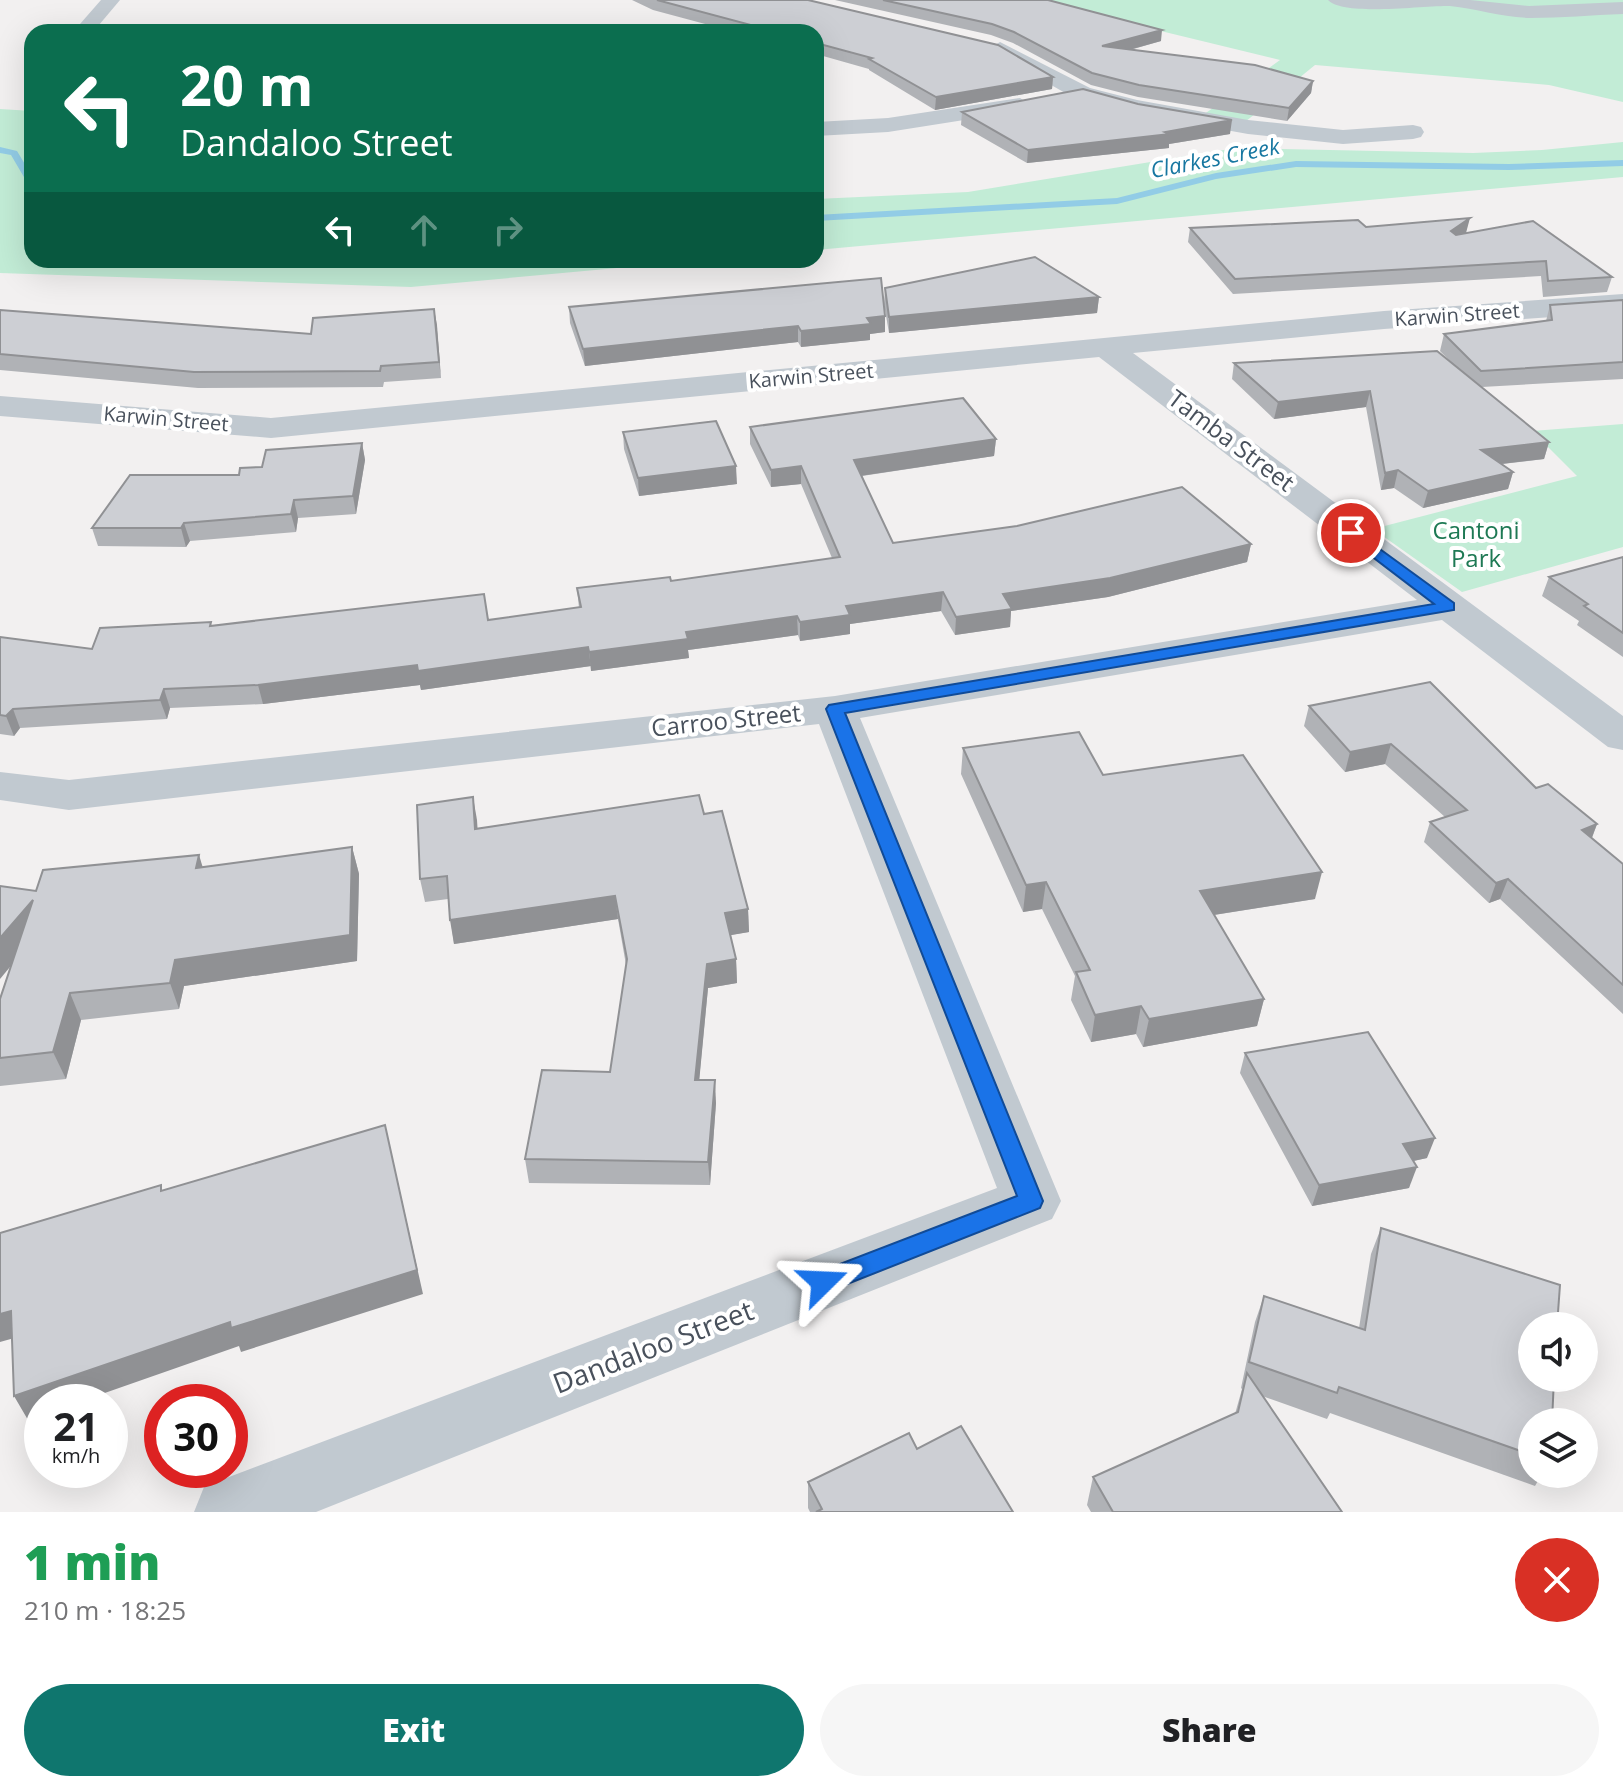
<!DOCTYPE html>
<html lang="en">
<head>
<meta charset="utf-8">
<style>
	:root { --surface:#fff; --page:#f6f6f6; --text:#202124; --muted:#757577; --accent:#0f766e }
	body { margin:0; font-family:"Open Sans",sans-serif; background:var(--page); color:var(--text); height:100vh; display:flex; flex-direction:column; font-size:30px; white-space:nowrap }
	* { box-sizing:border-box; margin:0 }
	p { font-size:26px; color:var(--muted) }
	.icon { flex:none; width:44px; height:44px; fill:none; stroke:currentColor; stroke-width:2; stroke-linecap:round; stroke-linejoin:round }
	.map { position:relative; height:1512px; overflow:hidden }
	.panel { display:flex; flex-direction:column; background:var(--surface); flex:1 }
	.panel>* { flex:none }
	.hud { position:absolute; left:24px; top:24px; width:800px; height:244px; border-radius:24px; box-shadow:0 8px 32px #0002; background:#0b6e4f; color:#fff; overflow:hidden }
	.tools { position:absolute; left:1518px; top:1312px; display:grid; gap:16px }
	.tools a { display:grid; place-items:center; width:80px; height:80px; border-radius:50%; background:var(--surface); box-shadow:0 8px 32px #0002; font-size:40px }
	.speed { position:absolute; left:24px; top:1384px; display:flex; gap:16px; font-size:40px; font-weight:700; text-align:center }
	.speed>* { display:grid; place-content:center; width:104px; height:104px; border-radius:50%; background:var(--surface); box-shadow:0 8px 32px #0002; line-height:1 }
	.speed small { font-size:20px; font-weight:400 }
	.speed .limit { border:12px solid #d22; background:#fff; color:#111 }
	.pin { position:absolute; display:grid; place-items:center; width:68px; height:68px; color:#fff; margin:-34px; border:4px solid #fff; border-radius:50%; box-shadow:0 2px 8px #0007 }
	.me { position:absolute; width:88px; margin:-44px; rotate:69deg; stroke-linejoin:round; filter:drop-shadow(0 0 6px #0008) }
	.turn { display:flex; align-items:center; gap:28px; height:168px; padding:0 24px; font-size:36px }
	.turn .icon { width:104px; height:104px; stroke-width:2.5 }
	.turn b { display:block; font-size:56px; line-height:68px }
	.lanes { display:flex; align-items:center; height:76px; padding:0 24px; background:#0003; justify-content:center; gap:40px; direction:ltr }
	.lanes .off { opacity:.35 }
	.round { display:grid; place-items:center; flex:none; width:84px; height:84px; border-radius:42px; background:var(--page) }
	.headline { display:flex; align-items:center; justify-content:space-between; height:136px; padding:0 24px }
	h1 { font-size:48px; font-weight:800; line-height:60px; color:#1e9e55 }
	.button { display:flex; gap:16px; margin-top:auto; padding:16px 24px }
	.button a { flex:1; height:92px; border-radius:48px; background:var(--accent); color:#fff; font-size:32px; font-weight:800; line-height:92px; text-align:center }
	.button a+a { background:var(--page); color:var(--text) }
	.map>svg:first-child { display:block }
	.green { fill:#c2ecd6 }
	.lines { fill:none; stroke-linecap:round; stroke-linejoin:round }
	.stream { fill:#92cce6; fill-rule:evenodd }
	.minor { fill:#c1c9d0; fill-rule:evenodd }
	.wall { fill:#b0b2b6 }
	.shaded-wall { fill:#909194 }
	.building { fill:#cdcfd4; stroke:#909194; stroke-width:2 }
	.route { fill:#1a73e8; stroke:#114b97; stroke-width:2 }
	.labels { text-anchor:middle; stroke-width:8; stroke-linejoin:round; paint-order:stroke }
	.far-street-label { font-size:20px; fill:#49515c; stroke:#fff }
	.far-water-label { font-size:22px; font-style:italic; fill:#1777a1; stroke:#fff }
	.street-label { font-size:24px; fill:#49515c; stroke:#fff }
	.park-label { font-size:24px; fill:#1e7954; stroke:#fff }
	.near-street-label { font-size:28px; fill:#49515c; stroke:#fff }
</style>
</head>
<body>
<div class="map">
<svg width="1623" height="1512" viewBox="0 0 1623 1512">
	<rect width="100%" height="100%" fill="#f2f0f0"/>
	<g class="green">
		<path d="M1033,0H1623V102L1549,85L1315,65L1245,122L1203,115L1280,60Z"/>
		<path d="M0,109L32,111V260H704L411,287L0,273Z"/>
		<path d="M1623,142V177L816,250V199L968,192L1236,148L1473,153L1542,150Z"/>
		<path d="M1623,424V547L1462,592L1373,529L1577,476L1532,431Z"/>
	</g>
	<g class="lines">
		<g class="stream">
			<path d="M0,147L17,151L32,176V187L28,184L11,155L0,153Z"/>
			<path d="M1623,160V166L1509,170L1296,167L1216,179L1117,204L816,221V215L1117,198L1216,173L1296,161L1509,164Z"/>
			<path d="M127,260H227L222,263L176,266L132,263Z"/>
		</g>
		<g class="minor">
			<path d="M101,0H120L93,32H73Z"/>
			<path d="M1328,0H1470L1529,6L1623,2V14C1592,15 1561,18 1530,18C1502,17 1477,9 1450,6C1425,5 1344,17 1328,0Z"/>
			<path d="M1000,42L1090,88L1137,100L1248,120L1343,130L1413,125L1421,127L1424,132L1421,137L1413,139L1343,144L1248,134L1137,114L1074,98L993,52L990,48Z"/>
			<path d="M1020,98L1031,105L1028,110L888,132L816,136V122L888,118Z"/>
			<path d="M1623,294V312L1384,329L1133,353L1623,716V750L1608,747L1442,620L860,718L1061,1201L1052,1219L316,1512H194L204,1487L229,1477L997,1188L819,724L69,810L0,800V772L69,780L835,696L1417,600L1099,357L271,438L0,416V396L271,418L1384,311Z"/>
		</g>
	</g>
	<g class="wall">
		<path d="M632,0H808L1053,77L1052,89L935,110L869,70V69L816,54V32H735L653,10Z"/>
		<path d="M835,0H1048L1161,41L1130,50L1313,81L1311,93L1287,121L1138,97L1091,85L1013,43L991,35Z"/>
		<path d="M962,112L1230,134L1169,144V148L1027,163L961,125Z"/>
		<path d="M1366,227L1466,233L1612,277L1607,292L1543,297L1541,276L1233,294L1188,242L1190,228Z"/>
		<path d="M885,288L1099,297L1097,313L889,333L884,304Z"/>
		<path d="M1623,300V379L1482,387L1549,442L1544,459L1502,464L1513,472L1508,489L1423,508L1394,488L1381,490L1366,407L1274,419L1232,379L1234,363L1450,361L1440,351L1444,334L1546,321L1550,305Z"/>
		<path d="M569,307L885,332L870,334V340L801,347L798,342L585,366L570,323Z"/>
		<path d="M434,309L441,378L384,382L383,387L198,388L0,370V310L311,334Z"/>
		<path d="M750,427L996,439L994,456L862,476L893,543L1251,544L1247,562L1108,597L1011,611L1010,627L955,635L941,611L850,624V634L800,641L798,635L688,650L689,658L591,671V666L421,690L420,685L263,704L170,708L167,719L20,728L14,736L0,734V637L92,649L212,625L488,620L579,608L577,588L671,581L832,558L801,484L771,487L750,444Z"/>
		<path d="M623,432L737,484L639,496L624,449Z"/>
		<path d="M362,443L365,460L356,514L298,518L296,532L190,541L186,547L98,546L92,528L262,467Z"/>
		<path d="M1623,557V657L1577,625L1579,621L1542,596L1549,577Z"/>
		<path d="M1309,706L1536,788L1597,824L1592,838L1623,864V1014L1500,899L1489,903L1424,842L1430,822L1445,817L1385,764L1345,772L1304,726Z"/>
		<path d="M963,748L1103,775L1315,899L1214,915L1264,999L1257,1026L1143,1047L1136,1034L1091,1042L1071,1000L1075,976L1042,909L1023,912L961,774Z"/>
		<path d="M704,814L748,909L749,932L730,935L736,959L737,983L708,988L699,1080L716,1103L710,1185L529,1183L525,1159L610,1072L626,965L618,919L454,944L448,899L425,902L420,879L477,820V829Z"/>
		<path d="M352,847L359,874L357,961L184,986L179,1009L81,1020L66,1079L0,1086V999L203,867Z"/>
		<path d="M1245,1053L1427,1158L1413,1161L1409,1188L1312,1206L1240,1073Z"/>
		<path d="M1381,1228L1532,1422V1474H1542L1535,1486L1330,1413L1327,1419L1262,1396L1342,1512H1091L1087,1505L1093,1477L1235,1414L1242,1389L1241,1388L1255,1322L1264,1296L1359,1328L1371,1254Z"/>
		<path d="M917,1449L1013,1512H810L808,1508V1482Z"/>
	</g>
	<g class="shaded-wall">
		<path d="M1162,30L1161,41L1100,58L1102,46Z"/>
		<path d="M1053,77L1052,89L935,110L936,97Z"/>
		<path d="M1313,81L1311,93L1287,121L1289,108Z"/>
		<path d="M1232,120L1230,134L1169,144V148L1027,163L1028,150L1165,132Z"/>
		<path d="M1470,218L1466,233L1447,245L1451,231Z"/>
		<path d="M1099,297L1097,313L889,333V317Z"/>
		<path d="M434,309L437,325L441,378L439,362Z"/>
		<path d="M885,316V332L870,334V340L801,347V331L867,318Z"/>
		<path d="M798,326V342L585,366L583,349Z"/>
		<path d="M1370,391L1366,407L1274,419L1278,402Z"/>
		<path d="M996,439L994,456L853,477L854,460Z"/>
		<path d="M1549,442L1544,459L1476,467L1481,450Z"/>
		<path d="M362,443L365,460L356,514L353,496Z"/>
		<path d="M736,466L737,484L639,496L638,478Z"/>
		<path d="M801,466V484L771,487V470Z"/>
		<path d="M1398,470L1394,488L1381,490L1385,473Z"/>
		<path d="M1513,472L1508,489L1423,508L1428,491Z"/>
		<path d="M294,500L298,518L296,532L291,514Z"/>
		<path d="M184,523L190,541L186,547L181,528Z"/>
		<path d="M1251,544L1247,562L1108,597L1011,611L1010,627L955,635L956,617L1003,594Z"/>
		<path d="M943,592L941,611L850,624V634L800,641V622L846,606Z"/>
		<path d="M797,616L798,635L688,650L689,658L591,671L589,652L686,632Z"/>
		<path d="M588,647L591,666L421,690L420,685L263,704L258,685L417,665Z"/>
		<path d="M164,689L170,708L167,719L160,700Z"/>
		<path d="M13,709L20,728L14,736L6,716Z"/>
		<path d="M1391,744L1385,764L1345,772L1350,752Z"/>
		<path d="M473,797L477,820L479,852L475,829Z"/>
		<path d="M1597,824L1589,845L1582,830Z"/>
		<path d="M352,847L359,874L357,961L184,986L179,1009L170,983L175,960Z"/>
		<path d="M199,855L207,881L196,868Z"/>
		<path d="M1322,872L1315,899L1194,918L1200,891Z"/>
		<path d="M1508,879L1500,899L1489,903L1496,883Z"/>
		<path d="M1046,882L1042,909L1023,912L1026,885Z"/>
		<path d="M615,896L618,919L454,944L450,920Z"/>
		<path d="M33,900L44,926L0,979V938Z"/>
		<path d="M748,909L749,932L726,936L725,913Z"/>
		<path d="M736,959L737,983L708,988L697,1104L695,1080L707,964Z"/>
		<path d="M70,993L81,1020L66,1079L53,1052Z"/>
		<path d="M1264,999L1257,1026L1143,1047L1149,1019Z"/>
		<path d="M1141,1006L1136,1034L1091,1042L1095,1015Z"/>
		<path d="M715,1080L716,1103L710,1185L708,1162Z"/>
		<path d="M385,1125L423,1294L241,1352L239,1346L79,1402H42V1415L28,1420L14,1396L230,1322Z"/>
		<path d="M1435,1138L1427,1158L1395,1165L1403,1144Z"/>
		<path d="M1417,1167L1409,1188L1312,1206L1319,1185Z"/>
		<path d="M11,1311L25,1335L0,1342V1314Z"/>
	</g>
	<g class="building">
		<path d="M657,0H808L998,45L1053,77L936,97L869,59L872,58L816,43V32H777Z"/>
		<path d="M883,0H1048L1162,30L1102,46L1255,65L1313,81L1289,108L1139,85L1092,73L1014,32L992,24Z"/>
		<path d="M1083,89L1138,104L1232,120L1165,132L1170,134L1028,150L962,112Z"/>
		<path d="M1470,218L1451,231L1456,235L1533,221L1612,277L1548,281L1546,261L1235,279L1190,228L1358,220L1366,227Z"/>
		<path d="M1035,257L1099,297L889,317L885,288Z"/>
		<path d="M881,278L885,316L867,318L871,324L801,331L798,326L583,349L569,307Z"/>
		<path d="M1623,300V362L1481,371L1444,334L1552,320L1550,305Z"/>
		<path d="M434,309L439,362L381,366L380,371L194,372L0,354V310L311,334L313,318Z"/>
		<path d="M1437,351L1549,442L1481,450L1513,472L1428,491L1398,470L1385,473L1370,391L1278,402L1234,363Z"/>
		<path d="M963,398L996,439L854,460L893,543L1017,526L1182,487L1251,544L1110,578L1003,594L1012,609L956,617L943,592L846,606L850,615L800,622L797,616L686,632L688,639L589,652L588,647L418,671L417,665L258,685L164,689L160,700L13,709L6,716L0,715V637L92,649L100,628L211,622L210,626L484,594L488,620L581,607L577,588L670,577L671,581L840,557L801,466L771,470L750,427Z"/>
		<path d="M716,421L736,466L638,478L623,432Z"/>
		<path d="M362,443L353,496L294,500L291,514L184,523L181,528H92L130,475H239L240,468L262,467L266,450Z"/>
		<path d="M1623,557V633L1584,606L1588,604L1549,577Z"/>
		<path d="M1430,682L1536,788L1548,784L1597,824L1582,830L1623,864V985L1508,879L1496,883L1430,822L1467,810L1391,744L1350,752L1309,706Z"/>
		<path d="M1079,732L1103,775L1243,755L1322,872L1200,891L1264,999L1149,1019L1141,1006L1095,1015L1076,972L1090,970L1046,882L1026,885L963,748Z"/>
		<path d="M699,795L704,814L722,811L748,909L725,913L736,959L707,964L695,1080H715L708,1162L525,1159L542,1070L610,1072L627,959L615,896L450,920L447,876L420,879L417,805L473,797L475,829Z"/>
		<path d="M352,847L350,935L175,960L170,983L70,993L53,1052L0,1058V999L33,900L0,938V886L36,891L43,870L199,855L196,868Z"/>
		<path d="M1368,1032L1435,1138L1403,1144L1417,1167L1319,1185L1245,1053Z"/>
		<path d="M385,1125L417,1270L231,1328L230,1322L14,1396L11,1311L0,1314V1233L161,1185V1191Z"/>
		<path d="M1381,1228L1560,1285L1557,1326H1532V1378H1554L1552,1422H1532V1455L1339,1387L1337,1393L1249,1362L1264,1296L1365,1330Z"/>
		<path d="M1247,1373L1342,1512H1113L1093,1477L1238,1412Z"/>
		<path d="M961,1426L1013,1512H816L822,1509L808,1482L909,1433L917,1449Z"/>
	</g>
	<path class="route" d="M1351,528L1454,603V610L845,713L1043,1201L1040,1208L832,1290L823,1293L814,1290L810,1282L814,1274L1017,1196L826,709L829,705L1434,604L1345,536L1343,533Z"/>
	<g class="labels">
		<g class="far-street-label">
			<text transform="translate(1457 315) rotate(-4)" y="7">Karwin Street</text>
			<text transform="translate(811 376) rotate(-5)" y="7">Karwin Street</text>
			<text transform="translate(166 419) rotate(5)" y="7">Karwin Street</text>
		</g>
		<g class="far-water-label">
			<text transform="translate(1215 158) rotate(-11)" y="8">Clarkes Creek</text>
		</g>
		<g class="street-label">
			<text transform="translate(1231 441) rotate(37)" y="8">Tamba Street</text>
			<text transform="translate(726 721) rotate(-6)" y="8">Carroo Street</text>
		</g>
		<g class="park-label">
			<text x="1476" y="539">Cantoni<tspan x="1476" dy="28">Park</tspan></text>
		</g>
		<g class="near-street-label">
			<text transform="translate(653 1347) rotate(-21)" y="10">Dandaloo Street</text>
		</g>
	</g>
</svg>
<div class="tools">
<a><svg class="icon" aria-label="sound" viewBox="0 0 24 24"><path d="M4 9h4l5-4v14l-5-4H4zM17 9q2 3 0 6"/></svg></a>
<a><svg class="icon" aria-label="layers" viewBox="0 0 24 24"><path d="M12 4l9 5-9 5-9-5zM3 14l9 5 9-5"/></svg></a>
</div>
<div class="speed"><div>21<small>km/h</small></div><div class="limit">30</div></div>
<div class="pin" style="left:1351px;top:533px;background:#d93025"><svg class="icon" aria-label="arrive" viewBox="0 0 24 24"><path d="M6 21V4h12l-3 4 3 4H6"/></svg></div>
<svg class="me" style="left:823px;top:1282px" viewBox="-20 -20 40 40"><path d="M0-17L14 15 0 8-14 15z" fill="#1a73e8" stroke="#fff" stroke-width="4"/></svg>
<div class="hud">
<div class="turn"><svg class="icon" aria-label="left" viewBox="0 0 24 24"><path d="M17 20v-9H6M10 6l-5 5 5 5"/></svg><div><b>20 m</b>Dandaloo Street</div></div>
<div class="lanes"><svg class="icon" aria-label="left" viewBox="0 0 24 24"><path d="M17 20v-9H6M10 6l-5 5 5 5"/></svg><svg class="icon off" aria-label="ahead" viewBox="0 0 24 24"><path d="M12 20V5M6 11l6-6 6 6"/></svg><svg class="icon off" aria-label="right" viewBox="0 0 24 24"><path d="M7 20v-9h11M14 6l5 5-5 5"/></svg></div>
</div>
</div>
<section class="panel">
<div class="headline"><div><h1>1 min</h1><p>210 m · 18:25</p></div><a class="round" style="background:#d93025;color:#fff"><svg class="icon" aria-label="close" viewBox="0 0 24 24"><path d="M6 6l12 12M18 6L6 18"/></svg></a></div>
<div class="button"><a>Exit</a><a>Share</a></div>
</section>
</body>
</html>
